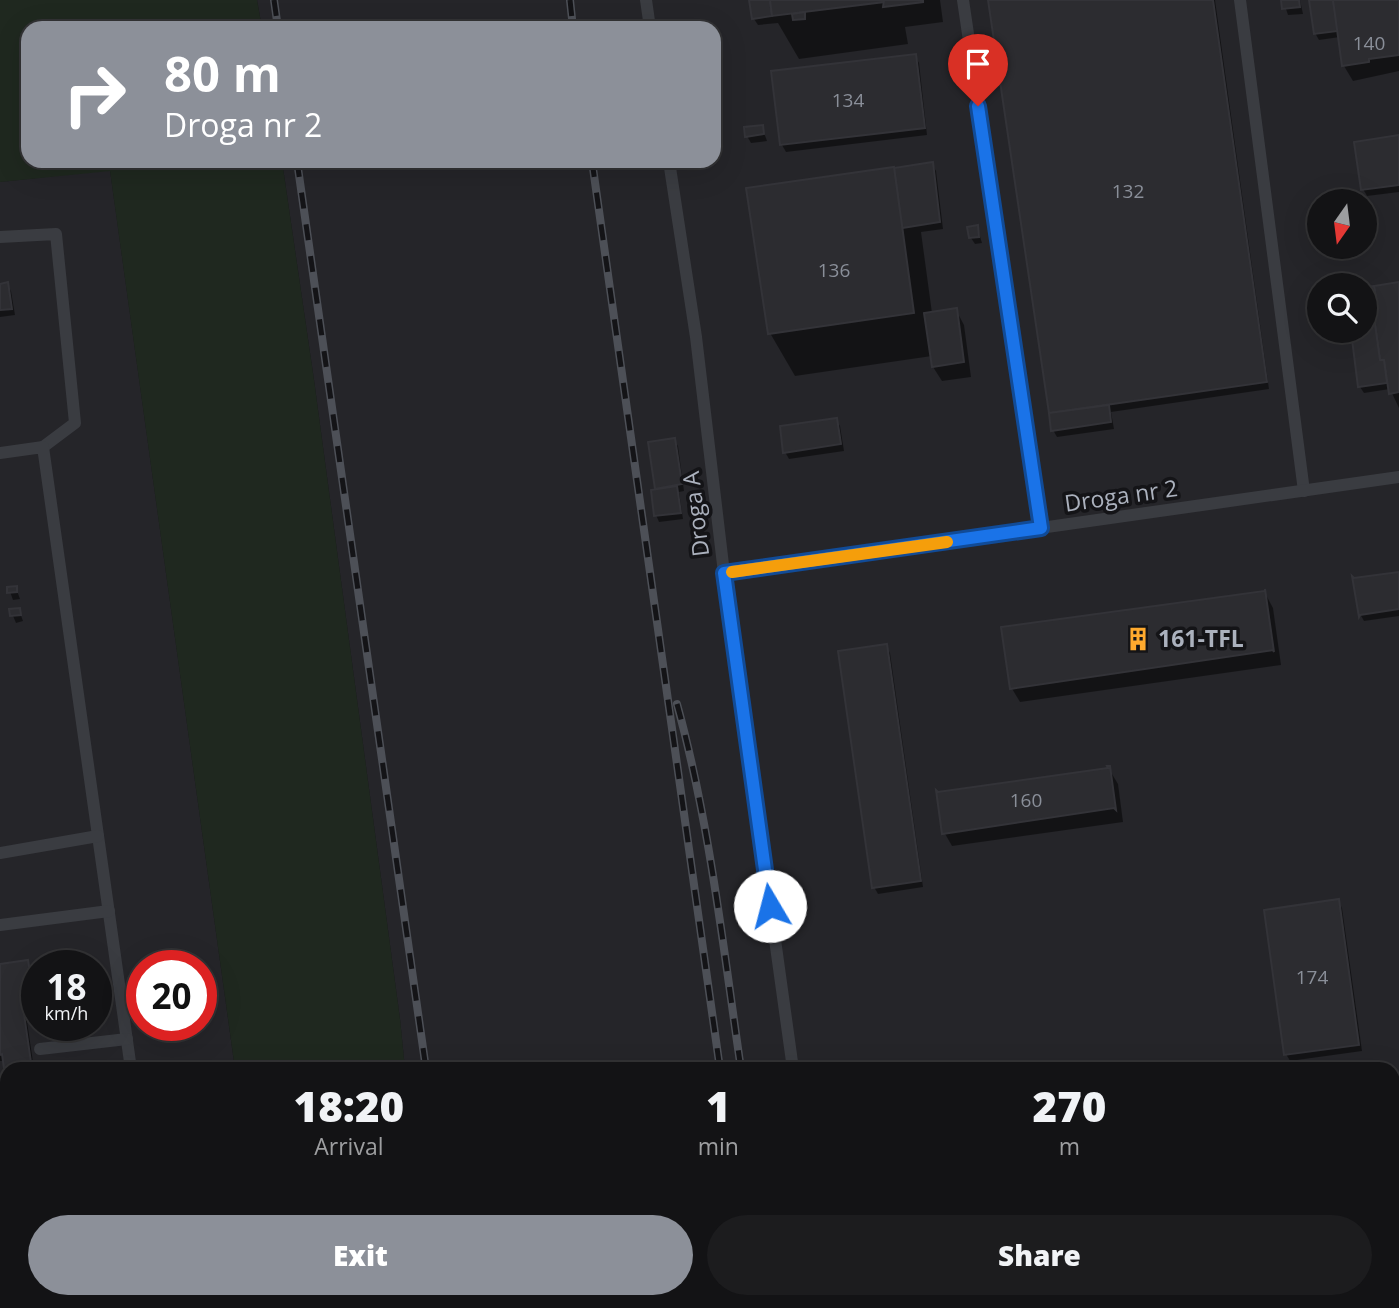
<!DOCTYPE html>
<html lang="en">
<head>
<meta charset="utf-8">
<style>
	:root { --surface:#131315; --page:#1c1c1e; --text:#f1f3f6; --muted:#9d9ea0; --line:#323234; --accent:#8c9099 }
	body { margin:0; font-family:"Open Sans",sans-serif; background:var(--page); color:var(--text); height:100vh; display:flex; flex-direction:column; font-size:26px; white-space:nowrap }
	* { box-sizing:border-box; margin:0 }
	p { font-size:23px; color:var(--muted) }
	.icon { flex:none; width:38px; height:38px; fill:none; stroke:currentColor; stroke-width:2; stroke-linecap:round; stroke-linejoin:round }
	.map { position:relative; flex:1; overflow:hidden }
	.details { position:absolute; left:0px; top:1062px; width:1400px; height:247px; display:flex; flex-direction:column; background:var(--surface); border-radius:21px 21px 0 0; box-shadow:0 7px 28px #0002,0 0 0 2px var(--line) }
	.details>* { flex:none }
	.guide { position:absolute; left:21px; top:21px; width:700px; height:147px; border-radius:21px; box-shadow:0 7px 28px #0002,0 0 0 2px var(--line); background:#8c9099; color:#fff; overflow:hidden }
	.needle { width:46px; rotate:194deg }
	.buttons { position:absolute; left:1307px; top:189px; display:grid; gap:14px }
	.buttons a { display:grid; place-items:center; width:70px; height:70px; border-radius:50%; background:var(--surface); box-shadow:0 7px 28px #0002,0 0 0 2px var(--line); font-size:35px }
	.speed { position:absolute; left:21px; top:950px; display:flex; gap:14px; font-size:35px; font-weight:700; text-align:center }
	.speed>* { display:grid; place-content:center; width:91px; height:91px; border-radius:50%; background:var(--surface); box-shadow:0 7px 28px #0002,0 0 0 2px var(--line); line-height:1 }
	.speed small { font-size:18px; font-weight:400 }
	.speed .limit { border:10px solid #d22; background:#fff; color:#111 }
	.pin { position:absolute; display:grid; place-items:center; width:60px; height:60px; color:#fff; margin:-72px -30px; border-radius:50% 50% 50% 0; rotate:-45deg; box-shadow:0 0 7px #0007 }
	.pin .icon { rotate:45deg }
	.me { position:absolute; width:77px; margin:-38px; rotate:352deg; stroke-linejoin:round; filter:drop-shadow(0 0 5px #0008) }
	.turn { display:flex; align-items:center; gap:24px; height:147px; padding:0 28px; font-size:32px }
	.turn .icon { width:91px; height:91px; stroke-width:2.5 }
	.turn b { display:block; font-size:49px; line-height:60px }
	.eta { display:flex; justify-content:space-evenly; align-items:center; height:119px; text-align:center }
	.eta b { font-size:42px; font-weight:800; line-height:49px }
	.primary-button { display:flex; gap:14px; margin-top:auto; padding:14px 28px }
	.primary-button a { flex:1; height:80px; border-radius:42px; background:var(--accent); color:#fff; font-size:28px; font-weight:800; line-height:80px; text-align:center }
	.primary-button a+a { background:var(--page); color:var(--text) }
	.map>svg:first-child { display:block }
	.built { fill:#252529; fill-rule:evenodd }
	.green { fill:#1f281f }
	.shadow { fill:#0007 }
	.building { fill:#2c2c30; stroke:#333338; stroke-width:2 }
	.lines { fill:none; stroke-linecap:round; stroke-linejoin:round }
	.lane { stroke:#3a3c41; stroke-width:12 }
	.rail-casing { stroke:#4d5057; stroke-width:8 }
	.rail { stroke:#141417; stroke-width:5; stroke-dasharray:16; stroke-linecap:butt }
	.route-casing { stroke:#114b97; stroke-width:18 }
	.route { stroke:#1a73e8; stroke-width:12 }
	.slow { stroke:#f59e0b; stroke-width:12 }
	.labels { text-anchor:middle; stroke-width:7; stroke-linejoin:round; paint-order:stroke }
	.number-label { font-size:19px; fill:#8a8f99 }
	.street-label { font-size:23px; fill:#abb1bd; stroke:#141417 }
	.poi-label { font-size:23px; font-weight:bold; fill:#abb1bd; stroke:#141417; text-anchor:start }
</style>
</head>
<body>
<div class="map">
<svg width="1399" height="1308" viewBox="0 0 1399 1308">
	<rect width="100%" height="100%" fill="#19191c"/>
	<g class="built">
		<path d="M257,0H1399V1308H426V1302H1393V1069H405L400,1019L314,380L282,161H714V28H262ZM1320,201H1365V247H1320ZM1320,285H1365V331H1320Z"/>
		<path d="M110,170L235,1069H7V1302H268L269,1308H0V182ZM37,966H96V1026H37ZM142,966H201V1026H142Z"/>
	</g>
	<g class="green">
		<path d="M0,0H257L262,28H28V161H282L314,380L400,1019L405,1069H235L110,171L0,182Z"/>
		<path d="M268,1302H426V1308H269Z"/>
	</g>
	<g class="shadow">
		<path d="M751,0H940L943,22L905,27L908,44L799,59L778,23L758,25L754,19Z"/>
		<path d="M990,0H1215L1269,389L1111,412L1114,429L1057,437L1053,430Z"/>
		<path d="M1283,0H1300L1303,14L1288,15Z"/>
		<path d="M1311,0H1399V71L1353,81L1344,66L1340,37L1319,40L1315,33Z"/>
		<path d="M915,56L919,63L927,135L786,152L782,145Z"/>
		<path d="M762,127L767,141L751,143L747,136Z"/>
		<path d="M1399,137V192L1367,196L1363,189Z"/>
		<path d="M932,164L936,171L943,229L921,232L932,313L956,310L964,325L971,377L942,381L933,367L932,356L795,376L770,333Z"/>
		<path d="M977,227L982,243L975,244L971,238Z"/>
		<path d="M7,284L11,291L15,315L0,317V285Z"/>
		<path d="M1399,284V408L1390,389L1364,393L1360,387L1352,331H1365V289Z"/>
		<path d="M836,420L840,426L844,451L789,459L785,452Z"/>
		<path d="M674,440L678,446L684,491L679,492L683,519L659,522L656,515L657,491L650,443Z"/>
		<path d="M1399,574V616L1364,621L1360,614Z"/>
		<path d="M16,588L20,599L13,600L9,589Z"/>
		<path d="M1265,593L1273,608L1281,665L1020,702L1011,687Z"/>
		<path d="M19,610L23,621L16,623L11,611Z"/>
		<path d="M886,646L890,653L923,887L878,894L874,887Z"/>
		<path d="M1109,769L1118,784L1123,822L952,846L944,832Z"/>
		<path d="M1338,901L1342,908L1362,1051L1290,1061L1286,1054Z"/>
		<path d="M27,962L31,969L37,1007V1019L27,1021L34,1069H7V1078L5,1061H0V966Z"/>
		<path d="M1393,1152H1399V1170H1396L1393,1165Z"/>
	</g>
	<g class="building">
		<path d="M749,0H770L772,16L752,19Z"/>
		<path d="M770,0H884V2L772,16Z"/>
		<path d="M884,0H923V2L883,7Z"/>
		<path d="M988,0H1213L1267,382L1049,413Z"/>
		<path d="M1281,0H1299L1300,7L1282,9Z"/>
		<path d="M1309,0H1333L1338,31L1314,34Z"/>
		<path d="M1333,0H1399V55L1369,59V62L1342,66Z"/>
		<path d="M805,12V19L793,20L792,14Z"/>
		<path d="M916,54L925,128L780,145L771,71Z"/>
		<path d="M763,125L764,134L745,137L744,127Z"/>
		<path d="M1399,135V185L1361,190L1354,142Z"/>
		<path d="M933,162L940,222L902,228L894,168Z"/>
		<path d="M894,167L914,313L768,334L746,188Z"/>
		<path d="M978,225L979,237L969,238L967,227Z"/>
		<path d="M8,282L12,309L0,310V284Z"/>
		<path d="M1399,282V392L1389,394L1384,360H1380L1373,310L1378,309L1374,286Z"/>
		<path d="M1374,286L1378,309L1373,310L1380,360H1384L1387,383L1358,387L1351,331H1365V287Z"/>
		<path d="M957,308L964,362L932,367L924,313Z"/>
		<path d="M1109,405L1111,422L1051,431L1049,413Z"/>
		<path d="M837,418L841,444L783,453L780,426Z"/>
		<path d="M675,438L682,484L655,489L648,442Z"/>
		<path d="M677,486L681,513L654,516L651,490Z"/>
		<path d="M1399,572V609L1360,615L1359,617L1352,576L1354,578Z"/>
		<path d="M17,586V592L7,593V587Z"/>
		<path d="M1265,589L1274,652L1273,650L1010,689L1001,627L1265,591Z"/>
		<path d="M20,608L21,615L10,616L9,609Z"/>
		<path d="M887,644L921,881L872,888L838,651Z"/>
		<path d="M1107,766H1110L1116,810L1114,808L942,834L936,790L938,792L1108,768Z"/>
		<path d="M1339,899L1359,1045L1284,1055L1264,910Z"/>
		<path d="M28,960L36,1012L24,1014L32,1069H7V1090L2,1054L0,1055V964Z"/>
		<rect x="1393" y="1150" width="6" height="13"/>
		<path d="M1393,1188L1399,1190V1308H1294L1292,1302H1393Z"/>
	</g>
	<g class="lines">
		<g class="lane">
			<path d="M646,0L650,28"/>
			<path d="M963,0L1041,528"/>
			<path d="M1240,0L1304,491"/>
			<path d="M669,161L696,337L724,573L793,1069"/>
			<path d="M0,237L56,234L75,423L43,447"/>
			<path d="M0,453L43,447L131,1069"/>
			<path d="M724,573L1399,477"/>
			<path d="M0,853L98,836"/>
			<path d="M0,925L109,911"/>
			<path d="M40,1049L127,1039"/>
			<path d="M0,1216L7,1215"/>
			<path d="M826,1302L827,1308"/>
		</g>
		<g class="rail-casing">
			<g id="rail">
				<path d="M274,0L278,28"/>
				<path d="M570,0L573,28"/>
				<path d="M297,161L426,1069"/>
				<path d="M592,161L720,1069"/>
				<path d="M677,704C710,824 723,947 741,1069"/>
				<path d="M459,1302L460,1308"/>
				<path d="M753,1302L754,1308"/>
				<path d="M771,1302V1308"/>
			</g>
		</g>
		<use href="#rail" class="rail"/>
	</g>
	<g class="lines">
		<g class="route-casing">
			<path id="route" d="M770,906L724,573L1041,528L978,106"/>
		</g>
		<use href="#route" class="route"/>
		<path class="slow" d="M732,572L947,542"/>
	</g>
	<defs>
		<g id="building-bare" transform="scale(1.89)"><path d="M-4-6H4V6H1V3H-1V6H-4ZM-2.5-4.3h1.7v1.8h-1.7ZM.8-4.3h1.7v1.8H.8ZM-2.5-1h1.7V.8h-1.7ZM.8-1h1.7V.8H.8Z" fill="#ffaa2e" stroke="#141417" stroke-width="2.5" paint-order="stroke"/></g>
	</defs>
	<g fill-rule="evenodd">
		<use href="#building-bare" x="1138" y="639"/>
	</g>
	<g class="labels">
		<g class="number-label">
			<text x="1369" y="50">140</text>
			<text x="848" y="107">134</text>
			<text x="1128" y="198">132</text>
			<text x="834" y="277">136</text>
			<text x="1026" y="807">160</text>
			<text x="1312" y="984">174</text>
		</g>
		<g class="street-label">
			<text transform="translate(1121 496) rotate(-8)" y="8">Droga nr 2</text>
			<text transform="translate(696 514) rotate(-97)" y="8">Droga A</text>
		</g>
		<g class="poi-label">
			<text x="1158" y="647">161-TFL</text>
		</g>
	</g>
</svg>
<div class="buttons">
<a><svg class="needle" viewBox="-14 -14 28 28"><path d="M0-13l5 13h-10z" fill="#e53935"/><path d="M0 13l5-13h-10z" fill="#9d9ea0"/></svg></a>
<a><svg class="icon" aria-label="search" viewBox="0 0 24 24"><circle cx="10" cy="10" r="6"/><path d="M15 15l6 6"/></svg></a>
</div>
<div class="speed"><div>18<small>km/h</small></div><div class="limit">20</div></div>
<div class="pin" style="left:978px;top:106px;background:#d93025"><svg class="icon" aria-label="arrive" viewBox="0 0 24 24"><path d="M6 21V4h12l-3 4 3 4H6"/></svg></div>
<svg class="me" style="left:770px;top:906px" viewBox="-20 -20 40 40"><circle r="19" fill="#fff"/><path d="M0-13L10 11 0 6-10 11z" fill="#1a73e8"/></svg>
<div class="guide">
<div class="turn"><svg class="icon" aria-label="right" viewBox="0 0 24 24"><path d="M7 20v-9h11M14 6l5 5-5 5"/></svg><div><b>80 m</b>Droga nr 2</div></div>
</div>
<section class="details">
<div class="eta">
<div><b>18:20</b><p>Arrival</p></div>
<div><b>1</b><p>min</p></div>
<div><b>270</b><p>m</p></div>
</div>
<div class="primary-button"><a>Exit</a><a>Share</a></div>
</section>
</div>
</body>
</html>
